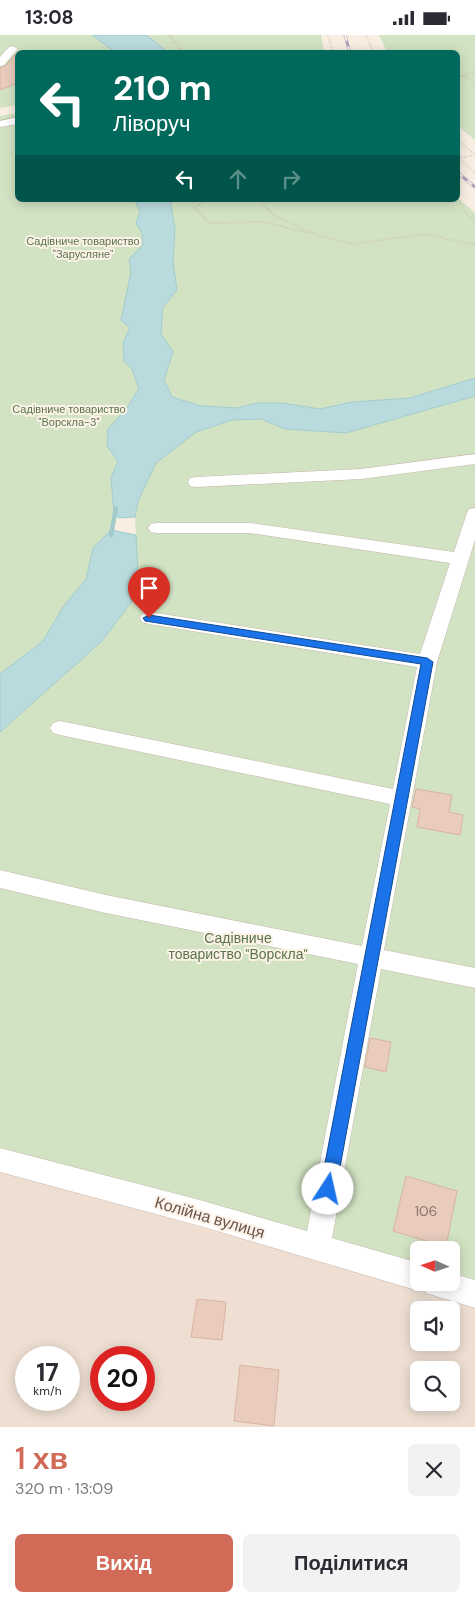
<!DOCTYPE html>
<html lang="uk">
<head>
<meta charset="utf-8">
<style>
	:root { --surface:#fff; --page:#f2f2f3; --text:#2b2b33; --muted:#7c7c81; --accent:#d16b58 }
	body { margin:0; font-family:"DM Sans",sans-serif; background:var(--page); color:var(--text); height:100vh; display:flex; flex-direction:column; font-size:19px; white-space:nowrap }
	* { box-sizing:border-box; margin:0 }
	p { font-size:16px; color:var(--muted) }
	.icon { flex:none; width:28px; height:28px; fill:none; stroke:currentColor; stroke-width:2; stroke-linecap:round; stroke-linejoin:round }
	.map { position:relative; height:1392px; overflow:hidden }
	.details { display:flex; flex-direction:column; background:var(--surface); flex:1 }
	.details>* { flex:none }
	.guide { position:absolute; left:15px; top:15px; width:445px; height:152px; border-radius:8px; box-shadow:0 2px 12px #0003; background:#00695c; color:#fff; overflow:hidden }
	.needle { width:32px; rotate:273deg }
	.buttons { position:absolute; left:410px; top:1206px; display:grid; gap:10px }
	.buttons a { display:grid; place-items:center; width:50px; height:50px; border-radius:8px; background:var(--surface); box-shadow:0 2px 12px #0003; font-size:25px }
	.speed { position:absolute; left:15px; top:1311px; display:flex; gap:10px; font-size:25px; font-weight:700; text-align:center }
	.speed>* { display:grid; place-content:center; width:65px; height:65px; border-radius:50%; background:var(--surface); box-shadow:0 2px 12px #0003; line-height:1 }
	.speed small { font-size:12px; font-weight:400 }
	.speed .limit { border:8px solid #d22; background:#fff; color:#111 }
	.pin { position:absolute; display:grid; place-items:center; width:42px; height:42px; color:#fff; margin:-51px -21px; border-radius:50% 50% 50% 0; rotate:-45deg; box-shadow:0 0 5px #0007 }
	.pin .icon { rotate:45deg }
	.me { position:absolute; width:55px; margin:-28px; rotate:10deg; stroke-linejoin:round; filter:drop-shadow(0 0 4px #0008) }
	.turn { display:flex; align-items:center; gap:18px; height:105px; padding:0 15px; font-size:22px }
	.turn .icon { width:65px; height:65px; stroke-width:2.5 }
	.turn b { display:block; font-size:35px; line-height:42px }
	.lanes { display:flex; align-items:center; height:48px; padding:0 15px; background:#0003; justify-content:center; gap:25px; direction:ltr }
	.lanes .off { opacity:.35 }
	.round { display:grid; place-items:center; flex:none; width:52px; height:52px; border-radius:8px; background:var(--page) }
	.head { display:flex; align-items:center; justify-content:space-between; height:85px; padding:0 15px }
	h1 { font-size:30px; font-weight:600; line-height:38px; color:var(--accent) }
	.primary-button { display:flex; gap:10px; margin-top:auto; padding:10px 15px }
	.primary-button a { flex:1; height:58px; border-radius:8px; background:var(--accent); color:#fff; font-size:20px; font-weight:600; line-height:58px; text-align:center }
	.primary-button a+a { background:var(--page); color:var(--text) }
	.status { display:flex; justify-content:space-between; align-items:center; height:35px; padding:0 25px; background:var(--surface); direction:ltr }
	.status svg { height:14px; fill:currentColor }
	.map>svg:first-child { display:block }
	.residential { fill:#eedfd2; fill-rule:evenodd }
	.green { fill:#d2e3c3 }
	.water { fill:#badbde; stroke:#a2cbce }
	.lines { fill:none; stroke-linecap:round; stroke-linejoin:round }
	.stream { stroke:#a2cbce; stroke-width:4.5 }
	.building { fill:#e9ccbe; stroke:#dab3a1 }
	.minor-casing { stroke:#c7b6ab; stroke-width:1 }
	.path { stroke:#ceb0a2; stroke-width:2; stroke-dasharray:0.5 2; stroke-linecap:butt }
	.minor { fill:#fff; fill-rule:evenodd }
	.rail-casing { stroke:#b0a3bf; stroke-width:3 }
	.rail { stroke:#fcf2e8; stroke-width:2; stroke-dasharray:6; stroke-linecap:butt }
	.route { fill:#1a73e8; stroke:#114b97 }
	.labels { text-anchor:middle; stroke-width:4; stroke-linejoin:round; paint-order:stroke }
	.far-park-label { font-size:11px; fill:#59764a; stroke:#fcf2e8 }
	.park-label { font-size:14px; fill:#59764a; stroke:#fcf2e8 }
	.near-number-label { font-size:14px; fill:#8b7468 }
	.near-street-label { font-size:16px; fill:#6c564c; stroke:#fcf2e8 }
</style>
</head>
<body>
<div class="status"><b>13:08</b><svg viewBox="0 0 49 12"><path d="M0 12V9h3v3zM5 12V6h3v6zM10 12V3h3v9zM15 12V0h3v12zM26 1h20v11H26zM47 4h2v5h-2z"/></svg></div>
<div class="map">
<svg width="475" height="1392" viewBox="0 0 475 1392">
	<rect width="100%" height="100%" fill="#f8eee2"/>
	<path class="residential" d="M0,1136L475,1269V1392H0ZM419,1275H451V1308H419ZM26,1322H69V1365H26ZM101,1322H144V1365H101ZM419,1335H451V1368H419Z"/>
	<g class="green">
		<path d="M0,0H92L115,17L18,18L17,70L0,73Z"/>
		<path d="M146,0H321L324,17H168Z"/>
		<path d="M379,0H475V105L458,91V18L387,17Z"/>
		<path d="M17,78L18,165H135L140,177L136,188L142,198L143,210L129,224L131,237L128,254L131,293L123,308L124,326L132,334L139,353C135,360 131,368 127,374C109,397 97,397 118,426L111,443L114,479L111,495L93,513L86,544L63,572L43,606L0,639V81Z"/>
		<path d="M458,163L475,178V343L410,363L352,367L320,374L282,368H257L237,373L201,371L172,362L164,345L173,317L161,299L163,272L177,255L173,227L175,194L170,165H458Z"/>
		<path d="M475,361V1259L435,1248H451V1215H419V1243L0,1125V697L102,606L139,557L135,482L138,466L156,428L196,397L232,385L261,384L285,394L346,398Z"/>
	</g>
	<g class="water">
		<path d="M92,0H146L168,17H115Z"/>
		<path d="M135,165H170L175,194L173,227L177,255L163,272L161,299L173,317L164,345L172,362L201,371L237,373L257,368H282L320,374L352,367L410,363L475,343V361L346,398L285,394L261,384L232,385L196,397L156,428L138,466L135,482L119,483L114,479L111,443L118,426L107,411L108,394L127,373L139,353L132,334L124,326L123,308L130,293L121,285L131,237L129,224L143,210L142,198L136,188L140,177Z"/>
		<path d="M111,495L136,500L139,557L102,606L0,697V639L43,606L63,572L86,544L93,513Z"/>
	</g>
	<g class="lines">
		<path class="stream" d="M111,500L116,473"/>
	</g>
	<g class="building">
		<path d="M18,17V48L0,55V33L5,31Z"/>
		<path d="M416,754L452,760L449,777L463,780L460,800L417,792L420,774L412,772Z"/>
		<path d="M370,1003L391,1007L386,1037L365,1032Z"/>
		<path d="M406,1141L457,1156L446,1212L393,1196Z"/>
		<path d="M197,1264L226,1267L222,1305L191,1302Z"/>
		<path d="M240,1330L279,1335L274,1391L234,1386Z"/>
	</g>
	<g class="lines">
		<g class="minor-casing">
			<g id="minor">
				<path d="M13,11L18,14L4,30L0,31V22L9,12Z"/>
				<path d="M18,82V89L0,92V86Z"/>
				<path d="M475,419V429L361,444L196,452L190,451L188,447L190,443L196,442L361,434Z"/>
				<path d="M475,473V505L437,627L384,915L475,933V953L381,934L332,1203L419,1228V1248H451V1238L475,1245V1273L426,1258L424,1254L419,1256L200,1191L0,1137V1113L200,1165L307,1196L358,929L106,878L0,853V835L106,860L362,911L390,769L60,700L53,698L50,693L53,688L60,686L393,754L417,632L149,589L142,587L140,583L142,579L149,577L420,619L450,528L250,498H157L151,497L148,493L151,489L157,488H250L454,517L467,478L469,474Z"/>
			</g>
		</g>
		<g class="path">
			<path d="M169,0L184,18"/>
			<path d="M328,0L333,18"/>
			<path d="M366,0L374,18"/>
			<path d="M462,41L475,47"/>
			<path d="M458,42L475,37"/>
			<path d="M458,105L475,120"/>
			<path d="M458,122L475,138"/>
			<path d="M459,123L475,120"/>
			<path d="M458,164L469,182L475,184"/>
			<path d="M205,165L195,173L209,188L263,187L308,198"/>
			<path d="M258,165L276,182L317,200L354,209L424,199L475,210"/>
		</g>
		<use href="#minor" class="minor"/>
		<g class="rail-casing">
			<g id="rail">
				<path d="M345,0L350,18"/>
				<path d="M458,138L475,152"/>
			</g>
		</g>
		<use href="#rail" class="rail"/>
	</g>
	<path class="route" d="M149,580L427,623L433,627L336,1154L333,1159L328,1162L323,1159L320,1154L421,629L145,586L143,583Z"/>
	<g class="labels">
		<g class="far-park-label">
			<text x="83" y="210">Садівниче товариство<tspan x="83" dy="13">"Зарусляне"</tspan></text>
			<text x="69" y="378">Садівниче товариство<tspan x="69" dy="13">"Ворскла-3"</tspan></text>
		</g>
		<g class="park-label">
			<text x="238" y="908">Садівниче<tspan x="238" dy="16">товариство "Ворскла"</tspan></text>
		</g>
		<g class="near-number-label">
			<text x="426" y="1181">106</text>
		</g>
		<g class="near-street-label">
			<text transform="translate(210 1182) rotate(16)" y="6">Колійна вулиця</text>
		</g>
	</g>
</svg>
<div class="buttons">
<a><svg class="needle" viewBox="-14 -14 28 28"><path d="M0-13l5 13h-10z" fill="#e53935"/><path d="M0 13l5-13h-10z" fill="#7c7c81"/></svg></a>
<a><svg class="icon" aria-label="sound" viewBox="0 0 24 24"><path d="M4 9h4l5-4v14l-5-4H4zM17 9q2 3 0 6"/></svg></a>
<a><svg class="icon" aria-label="search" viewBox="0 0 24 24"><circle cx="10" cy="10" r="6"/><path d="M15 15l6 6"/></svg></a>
</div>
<div class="speed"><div>17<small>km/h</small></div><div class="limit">20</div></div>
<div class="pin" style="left:149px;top:583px;background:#d93025"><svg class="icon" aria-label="arrive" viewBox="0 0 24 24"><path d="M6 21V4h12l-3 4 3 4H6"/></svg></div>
<svg class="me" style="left:328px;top:1154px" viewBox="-20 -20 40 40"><circle r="19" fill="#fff"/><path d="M0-13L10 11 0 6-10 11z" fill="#1a73e8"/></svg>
<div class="guide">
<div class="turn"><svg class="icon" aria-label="left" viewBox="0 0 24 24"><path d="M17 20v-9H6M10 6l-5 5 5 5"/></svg><div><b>210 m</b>Ліворуч</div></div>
<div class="lanes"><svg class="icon" aria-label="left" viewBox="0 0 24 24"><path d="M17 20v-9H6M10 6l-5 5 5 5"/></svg><svg class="icon off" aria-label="ahead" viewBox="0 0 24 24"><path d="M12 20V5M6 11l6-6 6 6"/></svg><svg class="icon off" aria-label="right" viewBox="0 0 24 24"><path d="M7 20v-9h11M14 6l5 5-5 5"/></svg></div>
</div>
</div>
<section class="details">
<div class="head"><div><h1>1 хв</h1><p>320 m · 13:09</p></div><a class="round"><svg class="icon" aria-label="close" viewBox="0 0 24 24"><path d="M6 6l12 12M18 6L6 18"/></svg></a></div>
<div class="primary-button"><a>Вихід</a><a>Поділитися</a></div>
</section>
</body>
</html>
